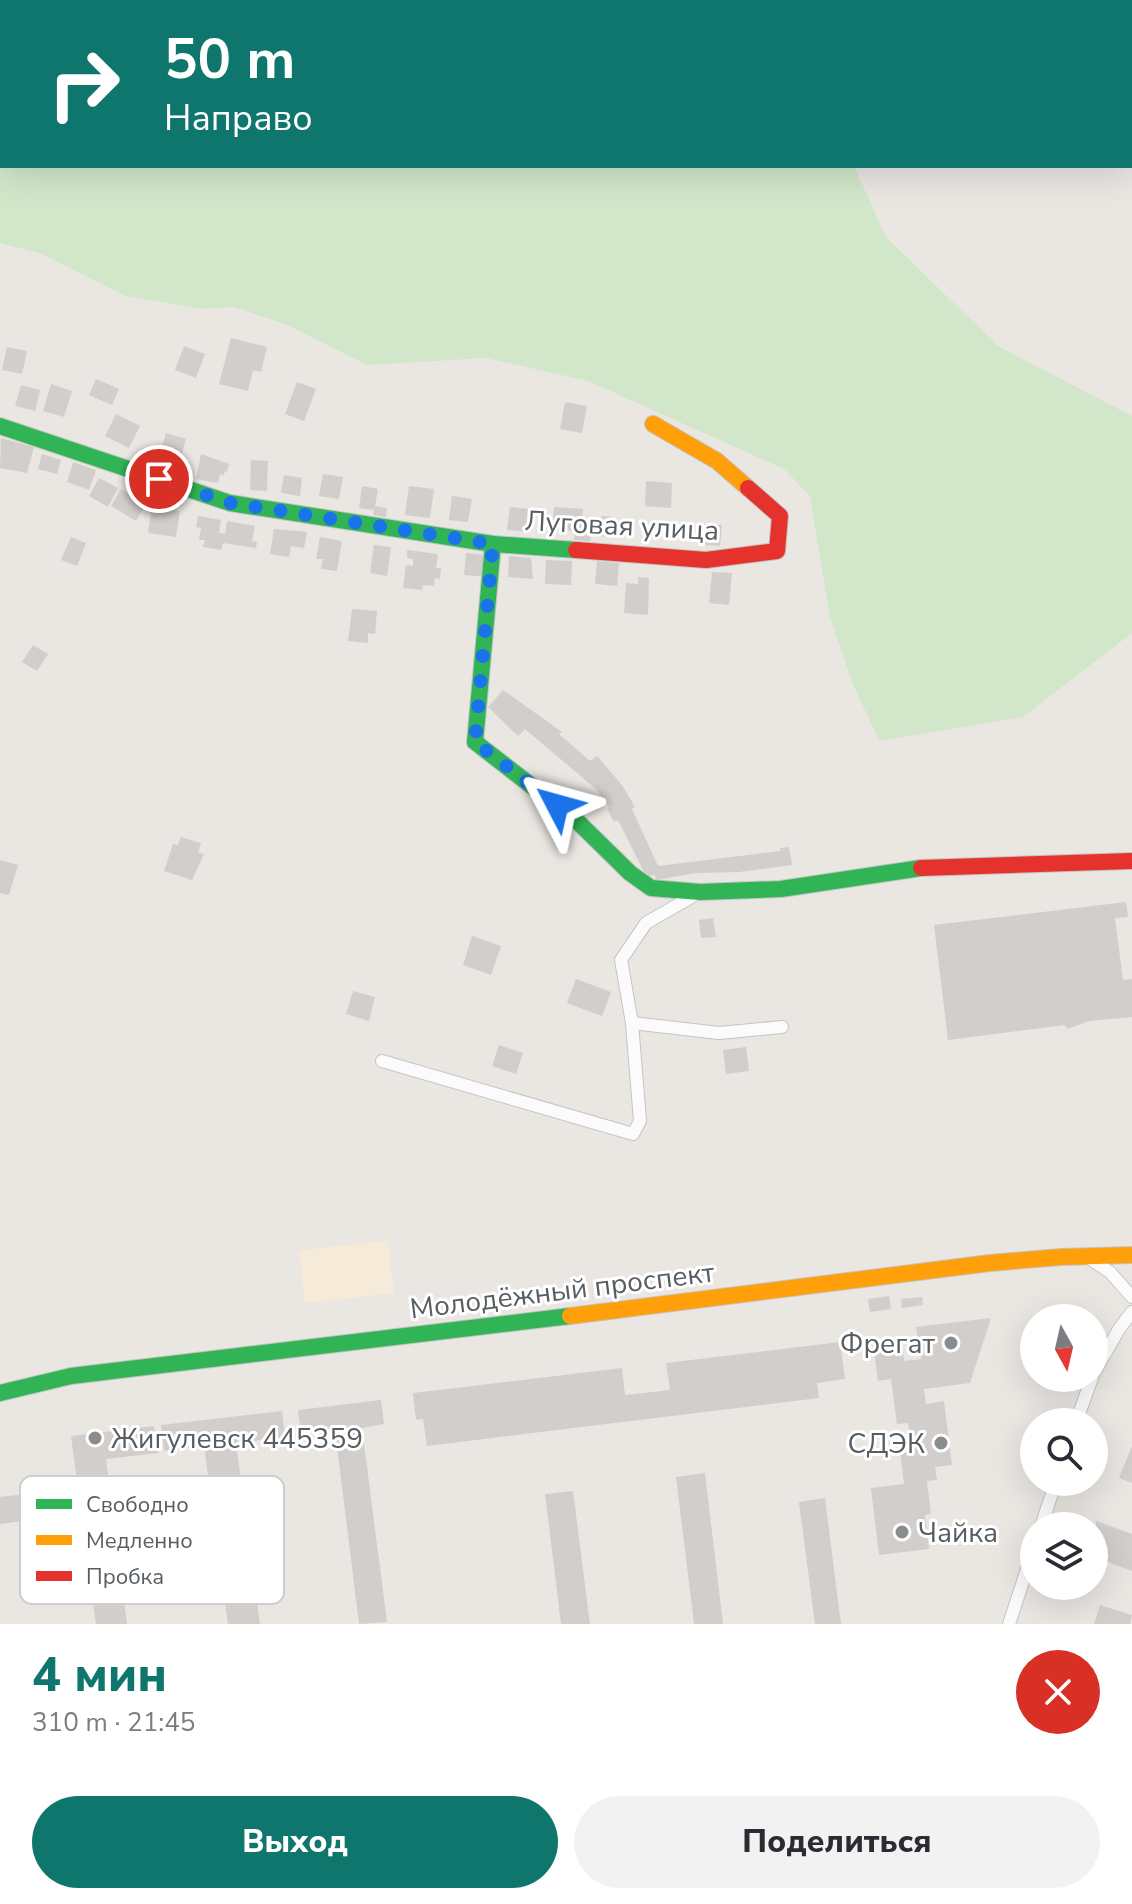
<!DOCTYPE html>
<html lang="ru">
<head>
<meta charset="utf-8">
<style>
	:root { --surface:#fff; --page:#f2f2f3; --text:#2b2b33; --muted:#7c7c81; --accent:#0f766e }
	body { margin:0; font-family:"Nunito Sans",sans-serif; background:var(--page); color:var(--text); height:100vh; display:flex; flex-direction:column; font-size:30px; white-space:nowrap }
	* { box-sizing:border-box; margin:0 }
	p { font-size:26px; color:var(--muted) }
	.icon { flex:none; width:44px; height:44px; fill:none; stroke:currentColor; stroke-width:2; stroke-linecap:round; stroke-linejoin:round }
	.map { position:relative; height:1624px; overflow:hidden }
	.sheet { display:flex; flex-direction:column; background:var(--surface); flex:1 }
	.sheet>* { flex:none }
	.top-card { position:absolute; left:0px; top:0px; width:1132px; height:168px; box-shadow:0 8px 32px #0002; background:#0f766e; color:#fff; overflow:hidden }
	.needle { width:52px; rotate:172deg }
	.controls { position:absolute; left:1020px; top:1304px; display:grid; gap:16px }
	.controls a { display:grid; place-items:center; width:88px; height:88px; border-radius:50%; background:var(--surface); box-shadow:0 8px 32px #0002; font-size:40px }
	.pin { position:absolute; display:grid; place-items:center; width:68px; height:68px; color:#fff; margin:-34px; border:4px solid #fff; border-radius:50%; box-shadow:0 2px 8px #0007 }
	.me { position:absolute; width:88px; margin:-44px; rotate:309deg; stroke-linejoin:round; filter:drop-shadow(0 0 6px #0008) }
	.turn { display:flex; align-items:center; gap:28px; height:168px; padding:0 32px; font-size:36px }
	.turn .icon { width:104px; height:104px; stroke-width:2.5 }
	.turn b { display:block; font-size:56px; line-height:68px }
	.round { display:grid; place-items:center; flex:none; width:84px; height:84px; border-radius:42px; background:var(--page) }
	.headline { display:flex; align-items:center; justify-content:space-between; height:136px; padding:0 32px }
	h1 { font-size:48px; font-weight:800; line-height:60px; color:var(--accent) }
	.button { display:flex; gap:16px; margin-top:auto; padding:16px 32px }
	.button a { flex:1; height:92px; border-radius:48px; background:var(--accent); color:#fff; font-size:32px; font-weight:800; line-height:92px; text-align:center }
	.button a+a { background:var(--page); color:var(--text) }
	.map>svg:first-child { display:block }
	.commercial { fill:#f6ead9 }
	.green { fill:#d2e7ca }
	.building { fill:#d1cecc }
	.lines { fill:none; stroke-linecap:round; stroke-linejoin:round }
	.street-casing { stroke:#c6c5c5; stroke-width:14 }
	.fast-casing { stroke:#c4c4c3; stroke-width:18 }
	.slow-casing { stroke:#c4c4c3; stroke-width:18 }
	.jam-casing { stroke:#c4c4c3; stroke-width:18 }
	.street { stroke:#fcfbfb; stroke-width:12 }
	.fast { stroke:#30b455; stroke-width:16 }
	.slow { stroke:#ff9f0a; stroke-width:16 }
	.jam { stroke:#e5322d; stroke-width:16 }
	.route { stroke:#1a73e8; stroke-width:14; stroke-dasharray:0 25.2 }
	.poi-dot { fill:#8a8d8e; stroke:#fff; stroke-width:3 }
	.labels { text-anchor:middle; stroke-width:6; stroke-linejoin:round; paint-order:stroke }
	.street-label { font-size:28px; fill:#575d61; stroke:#fff }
	.poi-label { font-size:28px; fill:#575d61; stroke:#fff; text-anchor:end }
	.key { fill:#fff; stroke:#cdced0; stroke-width:2 }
	.key-label { font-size:22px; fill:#575d61 }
</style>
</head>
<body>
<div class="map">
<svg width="1132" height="1624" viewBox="0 0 1132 1624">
	<rect width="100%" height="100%" fill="#eae6e2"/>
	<path class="commercial" d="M388,1241L394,1293L305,1303L299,1250Z"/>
	<path class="green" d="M0,0H1132L1130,28V2H2V166H854L886,237L998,346L1132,416V633L1023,717L879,741L853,684L830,618L810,496L784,469L588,381L486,358L367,365L288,325L234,307L204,309L126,296L42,254L0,243Z"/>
	<g class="building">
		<path d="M231,338L267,347L261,372L253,370L248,391L219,384Z"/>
		<path d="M184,346L205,354L196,378L175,370Z"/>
		<path d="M7,347L27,351L22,374L2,370Z"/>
		<path d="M96,379L119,389L112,405L89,395Z"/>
		<path d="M297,382L316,389L304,421L285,414Z"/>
		<path d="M51,384L72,391L64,417L43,411Z"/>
		<path d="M21,385L40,390L35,411L15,406Z"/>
		<path d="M565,402L587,406L582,433L560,429Z"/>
		<path d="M116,414L140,426L129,448L105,436Z"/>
		<path d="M166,433L186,439L179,463L159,458Z"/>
		<path d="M1,438L34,447L27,473L0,468Z"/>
		<path d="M42,454L61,460L57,474L38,469Z"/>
		<path d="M201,454L229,464L227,472L225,471L224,475L220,474L218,483L196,479Z"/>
		<path d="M251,460L268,461L267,491L250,490Z"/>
		<path d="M73,462L96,470L89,490L67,482Z"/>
		<path d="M323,474L343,477L339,499L319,496Z"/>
		<path d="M284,475L302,478L300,496L281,493Z"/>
		<path d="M99,478L118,488L108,507L89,496Z"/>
		<path d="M646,481L672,483L671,508L645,506Z"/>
		<path d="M362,486L378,489L375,506L387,508L386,517L373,515L374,510L359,508Z"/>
		<path d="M409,486L434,489L430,518L405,515Z"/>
		<path d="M121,489L146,504L136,521L111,506Z"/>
		<path d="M452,496L472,499L468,522L449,520Z"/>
		<path d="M510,507L530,509L528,532L507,530Z"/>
		<path d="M554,507L583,509L582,521L592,522L590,541L574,540L575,531L557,530V525H553Z"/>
		<path d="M156,508L180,511L176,537L148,533L151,512H155Z"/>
		<path d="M198,516L221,520L219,533L225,534L227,521L255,526L252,541L257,542L256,548L223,543L221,550L203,547L205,540H199L201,528L196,527Z"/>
		<path d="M601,516L613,517V521L621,522L620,538L599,536Z"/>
		<path d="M703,524L722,525L720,546L702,545Z"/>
		<path d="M274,529L307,532L304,548L291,546L289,557L270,554Z"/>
		<path d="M71,537L86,543L77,566L61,560Z"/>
		<path d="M320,537L342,541L337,571L321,569L323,559H316Z"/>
		<path d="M374,545L391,547L387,576L370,573Z"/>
		<path d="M407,550L438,554L436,568H441L440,579L435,578L434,586L423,585L422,590L403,588L406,565L413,566V559L407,558Z"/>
		<path d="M466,553L486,555L488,577L464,575Z"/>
		<path d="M509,556L531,558L533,579L508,577Z"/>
		<path d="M546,560L572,561L571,585L545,584Z"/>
		<path d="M597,561L619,563L617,586L595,584Z"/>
		<path d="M712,572L732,573L729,605L709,603Z"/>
		<path d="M638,577L649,578L648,615L624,613L626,583L638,584Z"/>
		<path d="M352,609L377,611L375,634L368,633V643L348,641Z"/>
		<path d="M33,645L48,654L37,671L22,662Z"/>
		<path d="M503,690L562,732L559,734L590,761L597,756L622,785L635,807L632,809L658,866L781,851L780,848L789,847L792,865L739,872L696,873L656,880L655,875L646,876L618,820L614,822L607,809L609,807L596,789L525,729L518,736L488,707Z"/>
		<path d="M181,837L201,843L198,853L204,854L192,880L164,871L173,844L178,845Z"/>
		<path d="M0,860L18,865L9,895L0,893Z"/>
		<path d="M1126,902L1128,917L1115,918L1123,980L1132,979V1017L1089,1021L1067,1029L1065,1025L948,1040L934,925Z"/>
		<path d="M713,918L716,937L701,938L699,920Z"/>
		<path d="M472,936L501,946L491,975L463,965Z"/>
		<path d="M576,979L611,992L602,1016L567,1003Z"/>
		<path d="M353,991L375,997L369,1021L346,1014Z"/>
		<path d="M499,1045L523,1053L516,1074L492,1066Z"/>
		<path d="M746,1047L749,1071L726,1074L723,1050Z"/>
		<path d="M889,1296L891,1309L870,1312L868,1299Z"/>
		<path d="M922,1297L923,1305L902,1308L901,1299Z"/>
		<path d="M991,1318L970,1383L924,1389L926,1404L944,1401L952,1465L935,1467L937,1480L927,1481L931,1514L925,1515L929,1549L879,1555L871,1488L904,1484L900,1450L911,1449L908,1423L897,1424L891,1379L878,1381L874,1351L903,1348L904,1361L921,1359L916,1327Z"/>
		<path d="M840,1342L845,1379L817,1383L819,1398L427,1446L423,1419L416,1420L413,1393L622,1368L625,1395L644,1393L670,1390L666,1363Z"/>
		<path d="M381,1400L384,1424L362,1428L387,1622L359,1624L335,1431L301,1434L298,1410Z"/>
		<path d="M282,1411L285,1437L236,1443L260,1624H228L204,1446L164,1451L161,1425Z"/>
		<path d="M154,1426L158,1453L106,1459L127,1624H96L71,1436Z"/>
		<path d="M1132,1446V1483L1119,1478Z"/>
		<path d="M705,1473L723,1624H694L676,1477Z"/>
		<path d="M573,1491L590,1624H561L545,1494Z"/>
		<path d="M26,1494L29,1520L0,1524V1497Z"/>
		<path d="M825,1498L841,1624H815L799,1502Z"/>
		<path d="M1096,1521L1132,1534V1571L1094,1557Z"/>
		<path d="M1100,1605L1132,1615L1130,1624H1094Z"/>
	</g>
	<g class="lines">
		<g class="street-casing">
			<g id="street">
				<path d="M632,1023L719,1033L782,1027"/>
				<path d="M382,1061L633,1134L640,1121L632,1023L621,960L646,923L700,892"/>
				<path d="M1084,1255L1110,1272L1132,1297"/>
				<path d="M1094,1373L1119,1329L1132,1312"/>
				<path d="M1076,1422L1092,1378"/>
				<path d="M1041,1526L1056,1482"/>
				<path d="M1009,1624L1034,1548"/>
			</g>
		</g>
		<g class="fast-casing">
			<g id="fast">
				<path d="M0,426L230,503L493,544L576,550"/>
				<path d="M493,544L475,742L578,822L630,873L651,888L700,892L781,889L921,868"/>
				<path d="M0,1393L71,1376L570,1316"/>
			</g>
		</g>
		<g class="slow-casing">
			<g id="slow">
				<path d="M653,424L717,461L748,488"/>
				<path d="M570,1316L990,1263L1061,1257L1132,1255"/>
			</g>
		</g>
		<g class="jam-casing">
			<g id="jam">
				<path d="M576,550L706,560L777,551L780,516L748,488"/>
				<path d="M921,868L1132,861"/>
			</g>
		</g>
		<use href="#street" class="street"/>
		<use href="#fast" class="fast"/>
		<use href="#slow" class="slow"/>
		<use href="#jam" class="jam"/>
	</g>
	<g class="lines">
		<path class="route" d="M159,479L230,503L493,544L475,742L557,805"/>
	</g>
	<g class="poi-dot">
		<circle cx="951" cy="1343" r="8"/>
		<circle cx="95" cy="1438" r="8"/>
		<circle cx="941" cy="1443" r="8"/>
		<circle cx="902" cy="1532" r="8"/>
	</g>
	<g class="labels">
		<g class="street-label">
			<text transform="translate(622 525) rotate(3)" y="10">Луговая улица</text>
			<text transform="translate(562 1290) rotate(-7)" y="10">Молодёжный проспект</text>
		</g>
		<g class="poi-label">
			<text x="935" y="1353">Фрегат</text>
			<text x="111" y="1448" text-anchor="start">Жигулевск 445359</text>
			<text x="925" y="1453">СДЭК</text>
			<text x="918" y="1542" text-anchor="start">Чайка</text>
		</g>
	</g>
	<rect x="20" y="1476" width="264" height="128" rx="12" class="key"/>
	<rect x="36" y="1499" width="36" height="10" fill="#30b455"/>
	<rect x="36" y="1535" width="36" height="10" fill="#ff9f0a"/>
	<rect x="36" y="1571" width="36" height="10" fill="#e5322d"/>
	<g class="key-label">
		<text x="86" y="1512">Свободно</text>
		<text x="86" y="1548">Медленно</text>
		<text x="86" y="1584">Пробка</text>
	</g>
</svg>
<div class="controls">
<a><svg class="needle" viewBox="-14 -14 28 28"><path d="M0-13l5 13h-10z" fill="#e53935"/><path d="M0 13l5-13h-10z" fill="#7c7c81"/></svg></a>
<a><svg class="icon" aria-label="search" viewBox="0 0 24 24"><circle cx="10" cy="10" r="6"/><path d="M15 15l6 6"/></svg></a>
<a><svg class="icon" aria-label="layers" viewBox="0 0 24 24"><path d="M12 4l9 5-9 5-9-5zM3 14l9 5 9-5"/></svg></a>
</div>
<div class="pin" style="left:159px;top:479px;background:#d93025"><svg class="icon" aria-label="arrive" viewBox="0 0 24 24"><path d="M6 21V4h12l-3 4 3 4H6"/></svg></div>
<svg class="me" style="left:557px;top:805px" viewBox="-20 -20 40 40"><path d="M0-17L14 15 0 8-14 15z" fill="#1a73e8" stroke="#fff" stroke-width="4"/></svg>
<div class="top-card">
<div class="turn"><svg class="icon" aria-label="right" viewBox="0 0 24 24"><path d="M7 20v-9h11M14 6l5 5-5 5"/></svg><div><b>50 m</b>Направо</div></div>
</div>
</div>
<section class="sheet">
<div class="headline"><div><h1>4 мин</h1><p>310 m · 21:45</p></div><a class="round" style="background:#d93025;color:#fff"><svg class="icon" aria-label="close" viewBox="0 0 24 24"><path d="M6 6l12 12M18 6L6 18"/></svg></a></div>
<div class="button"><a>Выход</a><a>Поделиться</a></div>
</section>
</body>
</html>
